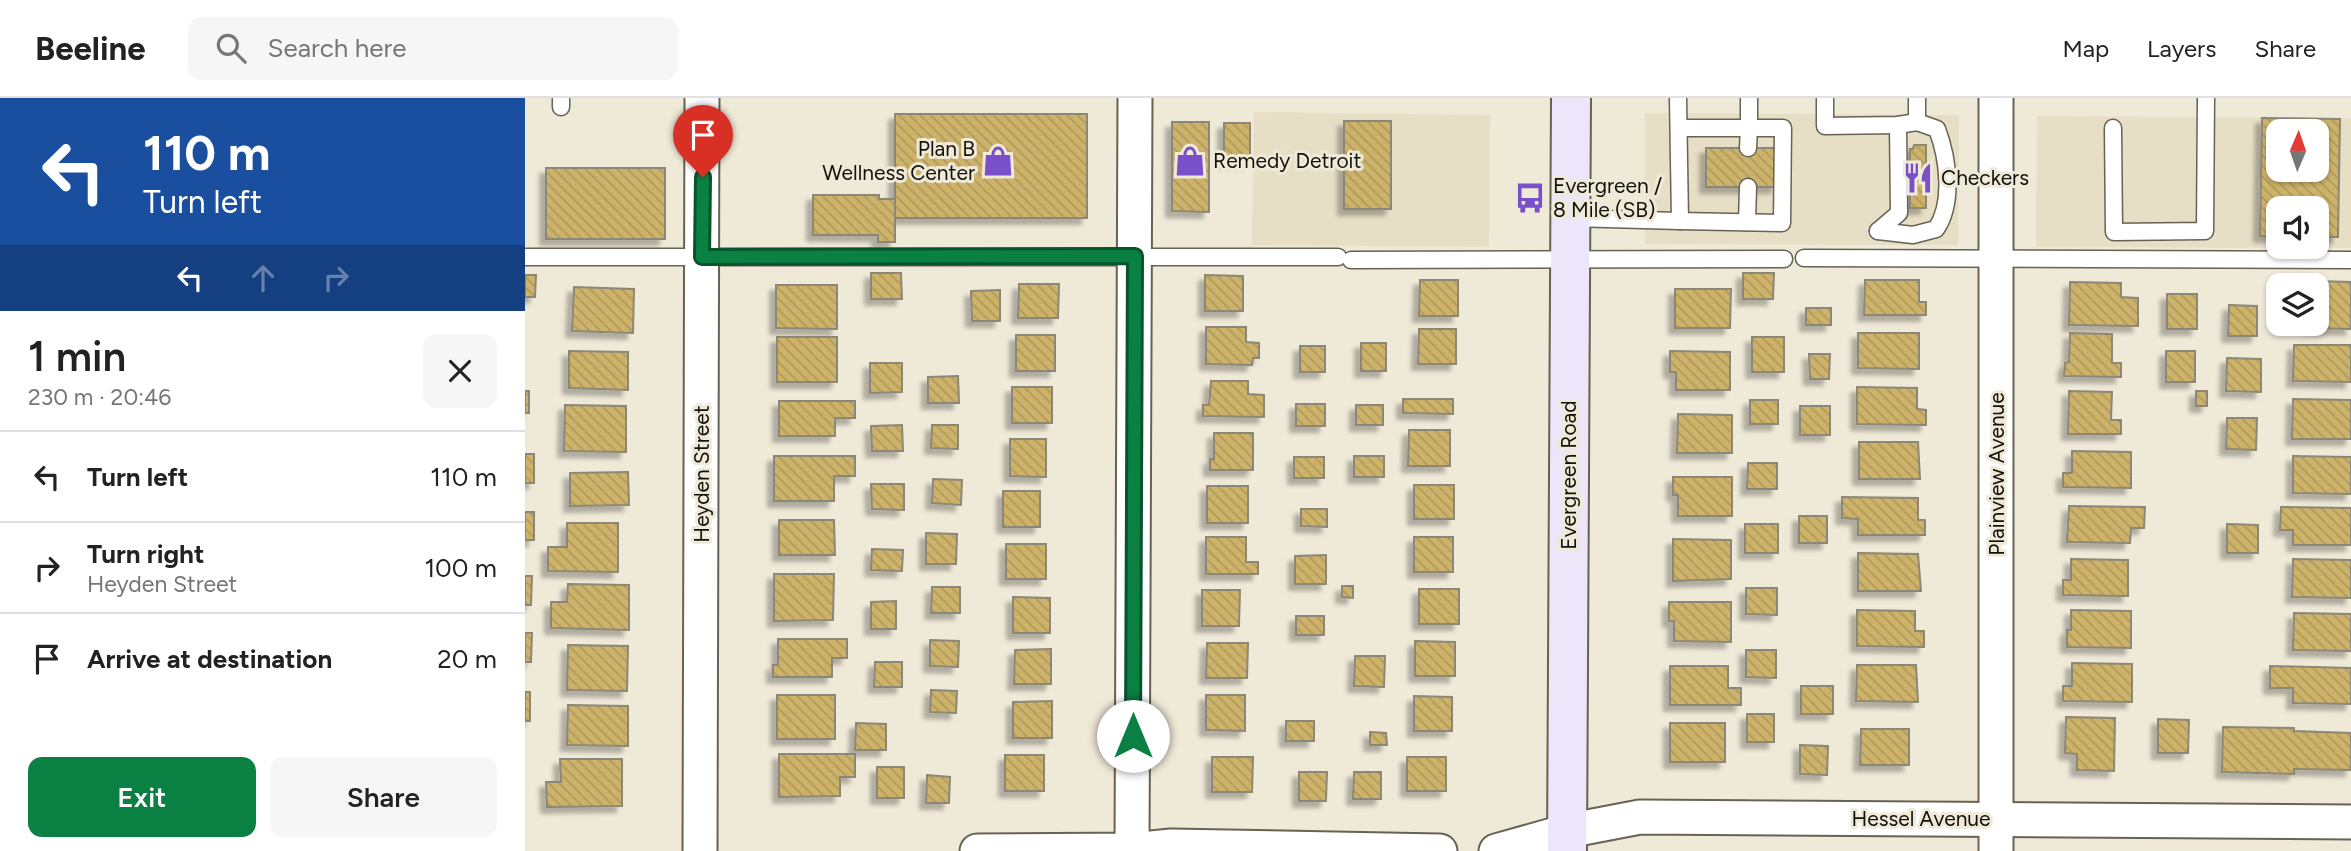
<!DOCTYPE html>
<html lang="en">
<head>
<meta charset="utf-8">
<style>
	:root { --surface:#fff; --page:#f6f6f6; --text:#222; --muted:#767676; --line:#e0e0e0; --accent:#0b8043 }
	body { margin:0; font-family:Figtree,sans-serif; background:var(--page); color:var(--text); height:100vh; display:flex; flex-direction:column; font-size:26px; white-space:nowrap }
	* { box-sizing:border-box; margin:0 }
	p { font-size:23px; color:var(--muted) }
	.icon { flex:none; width:38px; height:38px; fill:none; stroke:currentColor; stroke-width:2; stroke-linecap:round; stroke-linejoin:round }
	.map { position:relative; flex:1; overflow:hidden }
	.side { display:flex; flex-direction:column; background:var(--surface); width:525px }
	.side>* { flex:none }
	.guide { background:#1a4fa0; color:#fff; overflow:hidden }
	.needle { width:46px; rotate:2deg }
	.tools { position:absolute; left:1741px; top:21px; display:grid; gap:14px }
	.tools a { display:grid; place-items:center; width:63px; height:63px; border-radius:14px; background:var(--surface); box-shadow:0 2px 5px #0004; font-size:35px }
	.pin { position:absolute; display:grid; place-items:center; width:60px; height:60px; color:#fff; margin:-72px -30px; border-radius:50% 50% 50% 0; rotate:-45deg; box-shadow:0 0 7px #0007 }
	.pin .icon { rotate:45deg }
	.me { position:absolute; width:77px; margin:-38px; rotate:0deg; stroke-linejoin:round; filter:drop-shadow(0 0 5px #0008) }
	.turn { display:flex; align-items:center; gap:24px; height:147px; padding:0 28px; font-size:32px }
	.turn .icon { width:91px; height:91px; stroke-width:2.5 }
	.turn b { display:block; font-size:49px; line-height:60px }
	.lanes { display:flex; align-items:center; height:66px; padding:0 28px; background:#0003; justify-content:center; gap:35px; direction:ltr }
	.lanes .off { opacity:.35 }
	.round { display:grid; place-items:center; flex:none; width:74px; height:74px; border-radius:14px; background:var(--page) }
	.overview { display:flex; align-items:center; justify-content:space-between; height:119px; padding:0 28px }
	h1 { font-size:42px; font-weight:600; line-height:52px }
	.cta { display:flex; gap:14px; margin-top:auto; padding:14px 28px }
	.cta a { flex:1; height:80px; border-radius:14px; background:var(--accent); color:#fff; font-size:28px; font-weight:600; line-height:80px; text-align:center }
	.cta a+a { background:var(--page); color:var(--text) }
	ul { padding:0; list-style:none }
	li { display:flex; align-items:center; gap:21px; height:91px; padding:0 28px; border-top:2px solid var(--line) }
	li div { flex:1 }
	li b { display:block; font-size:26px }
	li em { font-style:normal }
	header { display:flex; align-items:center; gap:42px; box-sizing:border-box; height:98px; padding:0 35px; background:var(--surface); border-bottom:2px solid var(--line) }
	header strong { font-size:33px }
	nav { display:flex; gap:38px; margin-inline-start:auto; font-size:24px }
	.search { width:490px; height:63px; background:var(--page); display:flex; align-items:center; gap:18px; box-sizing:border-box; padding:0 24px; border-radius:14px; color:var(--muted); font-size:26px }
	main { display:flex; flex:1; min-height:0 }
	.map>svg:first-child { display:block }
	.built { fill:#e7dec6; fill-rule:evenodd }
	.building { fill:url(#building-back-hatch); stroke:#8d8778; stroke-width:2; fill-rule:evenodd; filter:url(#shadow) }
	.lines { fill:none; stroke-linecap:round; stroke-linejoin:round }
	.lane-casing { stroke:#676253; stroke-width:19 }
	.street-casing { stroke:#676253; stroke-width:37 }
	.secondary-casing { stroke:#676253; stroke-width:42 }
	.lane { stroke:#fff; stroke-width:16 }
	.street { stroke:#fff; stroke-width:33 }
	.secondary { stroke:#ebe6fa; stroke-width:38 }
	.route-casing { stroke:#07532c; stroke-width:18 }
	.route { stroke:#0b8043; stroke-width:12 }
	.labels { text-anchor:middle; stroke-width:6; stroke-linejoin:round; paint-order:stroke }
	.poi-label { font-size:21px; fill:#13110b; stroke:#efe9d8; text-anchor:start }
	.street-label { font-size:21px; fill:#13110b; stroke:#efe9d8 }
</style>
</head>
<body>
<header>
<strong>Beeline</strong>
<div class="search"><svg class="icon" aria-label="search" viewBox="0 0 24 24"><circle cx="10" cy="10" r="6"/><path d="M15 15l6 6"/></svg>Search here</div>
<nav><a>Map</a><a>Layers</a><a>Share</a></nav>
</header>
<main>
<section class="side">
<div class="guide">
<div class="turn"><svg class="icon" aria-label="left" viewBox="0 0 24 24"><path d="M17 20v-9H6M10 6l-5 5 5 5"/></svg><div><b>110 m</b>Turn left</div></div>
<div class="lanes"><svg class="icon" aria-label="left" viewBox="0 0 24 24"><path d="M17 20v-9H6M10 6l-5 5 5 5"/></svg><svg class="icon off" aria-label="ahead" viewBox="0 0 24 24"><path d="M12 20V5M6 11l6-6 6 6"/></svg><svg class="icon off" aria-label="right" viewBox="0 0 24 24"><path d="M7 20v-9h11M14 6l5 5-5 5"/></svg></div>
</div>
<div class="overview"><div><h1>1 min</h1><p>230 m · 20:46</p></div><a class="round"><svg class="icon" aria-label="close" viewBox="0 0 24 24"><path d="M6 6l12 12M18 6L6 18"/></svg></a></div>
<ul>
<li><svg class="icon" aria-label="left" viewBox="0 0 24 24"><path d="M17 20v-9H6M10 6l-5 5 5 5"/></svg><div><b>Turn left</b></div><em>110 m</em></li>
<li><svg class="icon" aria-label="right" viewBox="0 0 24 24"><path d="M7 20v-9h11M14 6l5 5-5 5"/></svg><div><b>Turn right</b><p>Heyden Street</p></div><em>100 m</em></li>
<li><svg class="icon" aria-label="arrive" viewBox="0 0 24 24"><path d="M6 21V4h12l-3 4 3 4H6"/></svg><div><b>Arrive at destination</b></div><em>20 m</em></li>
</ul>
<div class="cta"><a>Exit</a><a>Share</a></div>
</section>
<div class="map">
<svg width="1826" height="753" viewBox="0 0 1826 753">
	<defs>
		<pattern id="building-back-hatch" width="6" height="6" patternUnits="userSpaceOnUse" patternTransform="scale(1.75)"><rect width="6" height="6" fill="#cdb36a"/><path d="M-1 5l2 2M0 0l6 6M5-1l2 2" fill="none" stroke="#af995b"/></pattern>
		<filter id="shadow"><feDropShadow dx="-6" dy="6" stdDeviation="2" flood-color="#0004"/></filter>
	</defs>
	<rect width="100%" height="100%" fill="#efe9d8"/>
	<g class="built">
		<path d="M729,14L965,17L964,149L727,147Z"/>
		<path d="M1120,15L1434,17L1433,147L1120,146Z"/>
		<path d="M1512,18L1826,20V150L1511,149ZM1754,33H1792V72H1754ZM1754,110H1792V149H1754Z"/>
	</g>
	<g class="building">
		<rect x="370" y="16" width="192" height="104"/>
		<path d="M1737,20L1815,21L1813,139H1792V110H1754V138H1735ZM1754,33H1792V72H1754Z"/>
		<rect x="819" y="23" width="47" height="88"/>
		<path d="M647,24H684V114L647,113Z"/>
		<rect x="699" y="25" width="26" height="39"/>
		<path d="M1389,47H1401V110H1385V51H1388Z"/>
		<rect x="1181" y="50" width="71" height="39"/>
		<rect x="21" y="70" width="119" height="71"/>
		<path d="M288,97H354V101H370V144H353V137H288Z"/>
		<path d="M346,175H376L377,201H346Z"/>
		<path d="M1218,175H1249L1248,201H1218Z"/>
		<path d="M0,177H11L10,199H0Z"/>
		<path d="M680,177L718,178V213H680Z"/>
		<path d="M895,182H933V218H894Z"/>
		<path d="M1340,182H1394V204H1401V217H1339Z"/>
		<path d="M1790,183L1826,184V231L1786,230V226H1792Z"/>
		<path d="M1545,184L1596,185V199L1613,200V228L1544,227Z"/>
		<path d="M494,186H534L533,220H493Z"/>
		<path d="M251,187H312V231L251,230Z"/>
		<path d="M49,189L109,191L108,235L47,233Z"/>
		<path d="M1150,191H1206L1205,230H1150Z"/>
		<path d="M475,192V223H447L446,193Z"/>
		<rect x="1642" y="196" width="30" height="35"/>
		<path d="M1704,207L1732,208V238H1703Z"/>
		<rect x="1281" y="210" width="25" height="17"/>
		<path d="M681,229H721V244L734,245V260H728L727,267L681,266Z"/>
		<path d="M894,231H931V266H893Z"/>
		<path d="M1333,235H1394V271L1333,270Z"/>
		<path d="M1545,235L1587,236V265H1596V279L1539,278L1540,265L1544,264Z"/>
		<rect x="491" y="237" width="39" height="36"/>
		<rect x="252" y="239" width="60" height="45"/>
		<rect x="1227" y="239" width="32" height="35"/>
		<rect x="836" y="245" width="25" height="28"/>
		<path d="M1769,247H1826V284L1768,283Z"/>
		<rect x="775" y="248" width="25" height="26"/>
		<path d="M44,253L103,254V292L44,290Z"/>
		<path d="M1145,253L1205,254V292H1151V274H1145Z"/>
		<rect x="1641" y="253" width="29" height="31"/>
		<path d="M1284,256H1305L1304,281H1285Z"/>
		<path d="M1702,260L1736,261V294L1701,293Z"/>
		<path d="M345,265H377V294L345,295Z"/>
		<path d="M433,278L434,305H403V279Z"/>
		<path d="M686,283H723V296L739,297V319L678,318V307H684Z"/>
		<rect x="487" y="289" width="40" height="36"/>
		<path d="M1332,289L1392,290V311L1401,312V327L1332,326Z"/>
		<rect x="0" y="293" width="4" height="22"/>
		<path d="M1544,293L1587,294L1586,322H1596V336H1543Z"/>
		<rect x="1671" y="293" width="11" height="15"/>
		<path d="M878,301H928V316L878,315Z"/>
		<path d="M1768,301L1826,302V341H1767Z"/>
		<rect x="1225" y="302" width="28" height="24"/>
		<path d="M254,303H330V320H310V338H254Z"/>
		<rect x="771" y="306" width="29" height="22"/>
		<path d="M40,307L101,308V354L39,353Z"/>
		<rect x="831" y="307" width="27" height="20"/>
		<rect x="1275" y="308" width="30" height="29"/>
		<path d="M1153,316L1207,317V355H1152Z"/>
		<path d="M1702,320H1732L1731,352L1701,351Z"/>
		<path d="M377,327L378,353H347L346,328Z"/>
		<path d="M407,327H433V351L406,350Z"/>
		<path d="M884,332H925V368H883Z"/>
		<path d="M689,335H728V372H685V361H689Z"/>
		<path d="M485,341H521V379L485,378Z"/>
		<path d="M1334,344H1393L1395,381H1334Z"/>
		<path d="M1547,353L1606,354V390L1538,389V375H1547Z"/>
		<rect x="0" y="356" width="9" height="29"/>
		<path d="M249,358H330V378H309V403H249Z"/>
		<rect x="829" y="358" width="30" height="21"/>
		<path d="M1768,358L1826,359V396L1768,395Z"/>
		<rect x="769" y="359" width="30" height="21"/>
		<path d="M1223,365H1252V391H1222Z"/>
		<path d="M103,374L104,407L45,408V375Z"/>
		<path d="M1148,379H1207V418H1153V397H1148Z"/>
		<path d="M408,381L437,382L436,407L407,405Z"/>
		<path d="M346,386H379V412L347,411Z"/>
		<rect x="889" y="387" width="40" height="34"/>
		<rect x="682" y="388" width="41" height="37"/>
		<rect x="478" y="393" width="37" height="36"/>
		<path d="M1317,399L1393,400V422H1400V437H1333V421L1317,420Z"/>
		<path d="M1544,408L1620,409L1619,430H1606L1605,445L1542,444Z"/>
		<path d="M1756,409L1826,410V447H1768V432H1755Z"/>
		<path d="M776,411H802V429L776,428Z"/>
		<rect x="0" y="414" width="9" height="28"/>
		<rect x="1274" y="418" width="28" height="27"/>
		<path d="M254,422H309L310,457H254Z"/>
		<path d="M42,425H93V474L23,473V449H42Z"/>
		<rect x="1220" y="426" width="33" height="29"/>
		<path d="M1702,426L1733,427V455H1702Z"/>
		<path d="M401,435L432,436L431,466H401Z"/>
		<path d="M681,439H721V464H733V476H681Z"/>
		<rect x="889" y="439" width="39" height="35"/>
		<path d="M1148,441L1206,442V481L1148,483Z"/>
		<rect x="481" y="446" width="40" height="35"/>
		<path d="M347,451L378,452L377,473L346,472Z"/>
		<path d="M1333,455L1393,456L1396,493H1333Z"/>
		<path d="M801,457V486H770V458Z"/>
		<path d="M1546,461L1603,462V498L1538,497V482H1546Z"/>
		<path d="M1768,461L1826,462V500L1767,499Z"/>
		<path d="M249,476H309L308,522L249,523Z"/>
		<path d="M0,478H7L6,507H0Z"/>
		<path d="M43,486L104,487V532L26,530V504H42Z"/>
		<path d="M817,488H828V500L817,499Z"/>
		<path d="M407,489H435V515H406Z"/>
		<path d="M1221,490H1252V517L1221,516Z"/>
		<rect x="894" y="491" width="40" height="35"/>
		<path d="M677,492H715L714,528H677Z"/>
		<path d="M488,499L525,500V535H488Z"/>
		<path d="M371,503V531H346V504Z"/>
		<path d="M1144,504H1206V544L1149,543V523H1144Z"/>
		<path d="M1332,512L1390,513V533H1399V549L1332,548Z"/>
		<path d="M1546,512L1606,513V550L1542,549V532H1546Z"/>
		<path d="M1769,515L1826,516V553L1768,552Z"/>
		<rect x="771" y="518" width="28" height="19"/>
		<path d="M0,535H7L6,564H0Z"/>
		<path d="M253,541H322V560H307V579H248V567H253Z"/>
		<path d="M405,542L434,543L433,569L405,568Z"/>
		<path d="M890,543L930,544V578H890Z"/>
		<path d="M682,545H723L722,580H681Z"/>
		<path d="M43,547L103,548L102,593L42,592Z"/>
		<path d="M526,551V586H489L490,552Z"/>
		<path d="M1221,552H1251V580L1221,579Z"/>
		<path d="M830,558H860L859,589L829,588Z"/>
		<path d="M350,564H377V589H349Z"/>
		<path d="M1547,565L1607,566V604L1538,603V588H1547Z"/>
		<path d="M1332,567H1391L1393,604L1331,603Z"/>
		<path d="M1145,568H1203V590H1216V607H1145Z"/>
		<path d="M1745,568L1826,570V606L1768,605V590H1745Z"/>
		<rect x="1276" y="588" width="32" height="28"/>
		<path d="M406,592L432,593L431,615L405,614Z"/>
		<rect x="0" y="594" width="5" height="29"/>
		<rect x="252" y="597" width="58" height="44"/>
		<path d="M681,597H720V633L681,632Z"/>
		<path d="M889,598L927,599V633H889Z"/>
		<path d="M527,603V640H488V604Z"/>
		<path d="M43,607L103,608V648L42,647Z"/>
		<rect x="1222" y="616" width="27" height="28"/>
		<path d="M1541,619L1590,620L1589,673L1552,672V656L1540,655Z"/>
		<path d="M1633,621L1664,622L1663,655H1633Z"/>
		<rect x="761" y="623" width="28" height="20"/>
		<path d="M331,625L361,626V652H330Z"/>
		<rect x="1145" y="625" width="55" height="39"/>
		<path d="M1698,629L1769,630V633L1826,635V672L1769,671V676L1697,674Z"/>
		<path d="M1336,631H1384V667H1335Z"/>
		<path d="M845,634L861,635L862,647H845Z"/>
		<path d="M1275,647L1303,648L1302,677L1275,676Z"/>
		<path d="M254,656H330V679H315V698L254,699Z"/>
		<rect x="480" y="657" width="39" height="36"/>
		<path d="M687,659H728L727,694H687Z"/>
		<rect x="882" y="659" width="39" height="34"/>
		<path d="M35,661H97V708L22,709L21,684H36Z"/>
		<rect x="352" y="669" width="27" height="31"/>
		<path d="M774,674H802L801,703H774Z"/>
		<path d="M829,674H856V701H828Z"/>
		<path d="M402,677L425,679L424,705H401Z"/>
	</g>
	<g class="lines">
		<g class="lane-casing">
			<g id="lane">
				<path d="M1153,0L1155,123L1257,125L1258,30H1224V0"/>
				<path d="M1300,0V28L1373,27L1392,24L1412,31C1423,60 1429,105 1411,131L1388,137L1353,133"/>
				<path d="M36,9V0"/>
				<path d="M1392,24V0"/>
				<path d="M1154,30H1224L1223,50"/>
				<path d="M1588,30L1589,134L1680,133L1681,0"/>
				<path d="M1045,120L1155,123"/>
				<path d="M1222,124L1223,89"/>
				<path d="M1353,133L1374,115L1373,27"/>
				<path d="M0,159H813"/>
				<path d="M1279,160L1826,162"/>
				<path d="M826,162L1259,161"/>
			</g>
		</g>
		<g class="street-casing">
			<g id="street">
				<path d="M175,753L177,0"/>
				<path d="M452,753L607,752L646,748L915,753"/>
				<path d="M607,753L610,0"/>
				<path d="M971,753L1042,733L1115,719L1826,724"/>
				<path d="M1471,753V0"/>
			</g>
		</g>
		<g class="secondary-casing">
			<path id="secondary" d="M1042,753L1046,0"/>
		</g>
		<use href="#lane" class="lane"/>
		<use href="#street" class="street"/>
		<use href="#secondary" class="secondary"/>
	</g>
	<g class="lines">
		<g class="route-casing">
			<path id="route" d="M178,79L177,159L610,158L608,638"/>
		</g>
		<use href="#route" class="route"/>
	</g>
	<defs>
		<g id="shop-bare" transform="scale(2.415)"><path d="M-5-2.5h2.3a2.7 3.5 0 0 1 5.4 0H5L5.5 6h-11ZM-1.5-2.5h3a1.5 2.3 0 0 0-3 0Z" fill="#7a50ca" stroke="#efe9d8" stroke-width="2.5" paint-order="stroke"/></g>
		<g id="restaurant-bare" transform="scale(2.415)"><path d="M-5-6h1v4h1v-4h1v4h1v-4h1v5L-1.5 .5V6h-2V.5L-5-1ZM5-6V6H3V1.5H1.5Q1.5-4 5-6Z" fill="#7a50ca" stroke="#efe9d8" stroke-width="2.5" paint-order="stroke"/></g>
		<g id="bus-bare" transform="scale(2.415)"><path d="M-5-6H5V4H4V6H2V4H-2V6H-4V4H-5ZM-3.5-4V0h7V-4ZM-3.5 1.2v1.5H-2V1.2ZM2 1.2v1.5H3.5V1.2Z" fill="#7a50ca" stroke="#efe9d8" stroke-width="2.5" paint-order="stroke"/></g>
	</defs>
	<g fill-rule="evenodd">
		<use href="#shop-bare" x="473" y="63"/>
		<use href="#shop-bare" x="665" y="63"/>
		<use href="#restaurant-bare" x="1393" y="80"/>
		<use href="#bus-bare" x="1005" y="100"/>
	</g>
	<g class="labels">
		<g class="poi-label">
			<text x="450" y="58" text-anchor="end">Plan B<tspan x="450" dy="24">Wellness Center</tspan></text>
			<text x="688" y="70">Remedy Detroit</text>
			<text x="1416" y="87">Checkers</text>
			<text x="1028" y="95">Evergreen /<tspan x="1028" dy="24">8 Mile (SB)</tspan></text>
		</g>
		<g class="street-label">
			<text transform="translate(177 376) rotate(-90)" y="7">Heyden Street</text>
			<text transform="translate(1472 376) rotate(-90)" y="7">Plainview Avenue</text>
			<text transform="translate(1044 377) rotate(-90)" y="7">Evergreen Road</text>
			<text x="1396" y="728">Hessel Avenue</text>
		</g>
	</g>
</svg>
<div class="tools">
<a><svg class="needle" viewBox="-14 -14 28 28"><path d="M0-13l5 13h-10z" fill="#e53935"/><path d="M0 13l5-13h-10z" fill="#767676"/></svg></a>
<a><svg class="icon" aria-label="sound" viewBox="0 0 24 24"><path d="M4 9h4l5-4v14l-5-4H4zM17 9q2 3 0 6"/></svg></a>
<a><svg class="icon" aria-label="layers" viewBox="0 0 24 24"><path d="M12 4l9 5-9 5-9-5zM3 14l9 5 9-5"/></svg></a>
</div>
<div class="pin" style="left:178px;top:79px;background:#d93025"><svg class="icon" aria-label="arrive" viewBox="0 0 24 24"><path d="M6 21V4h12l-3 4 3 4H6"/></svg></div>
<svg class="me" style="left:608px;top:638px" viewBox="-20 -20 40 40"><circle r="19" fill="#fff"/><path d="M0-13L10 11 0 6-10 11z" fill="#0b8043"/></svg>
</div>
</main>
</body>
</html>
